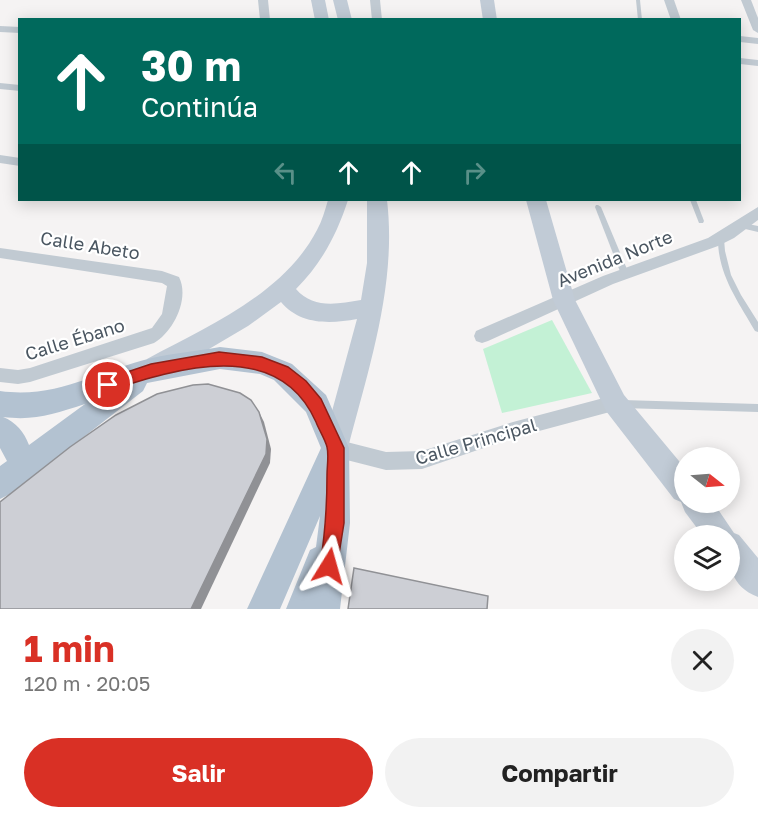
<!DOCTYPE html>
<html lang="es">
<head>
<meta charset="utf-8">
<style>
	:root { --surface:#fff; --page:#f2f2f2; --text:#222; --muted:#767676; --accent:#d93025 }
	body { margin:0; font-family:"Golos Text",sans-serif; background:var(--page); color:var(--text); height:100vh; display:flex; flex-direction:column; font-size:22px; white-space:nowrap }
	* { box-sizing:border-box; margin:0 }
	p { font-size:20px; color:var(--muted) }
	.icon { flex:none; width:33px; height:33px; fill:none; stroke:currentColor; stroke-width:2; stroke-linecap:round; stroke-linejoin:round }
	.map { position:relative; height:609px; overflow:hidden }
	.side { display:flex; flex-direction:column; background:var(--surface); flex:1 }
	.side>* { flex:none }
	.banner { position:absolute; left:18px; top:18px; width:723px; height:183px; border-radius:0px; box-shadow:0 3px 15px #0003; background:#00695c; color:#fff; overflow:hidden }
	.needle { width:39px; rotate:107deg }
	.buttons { position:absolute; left:674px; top:447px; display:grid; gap:12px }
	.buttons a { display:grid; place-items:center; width:66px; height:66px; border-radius:50%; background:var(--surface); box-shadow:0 3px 15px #0003; font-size:30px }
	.pin { position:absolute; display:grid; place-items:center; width:51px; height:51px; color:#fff; margin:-26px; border:3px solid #fff; border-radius:50%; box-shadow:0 2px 6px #0007 }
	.me { position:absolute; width:66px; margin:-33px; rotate:8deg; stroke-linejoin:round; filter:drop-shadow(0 0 4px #0008) }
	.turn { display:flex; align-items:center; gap:21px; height:126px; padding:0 24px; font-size:27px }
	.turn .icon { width:78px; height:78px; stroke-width:2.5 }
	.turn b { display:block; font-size:42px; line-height:51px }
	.lanes { display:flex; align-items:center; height:57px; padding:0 24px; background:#0003; justify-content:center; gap:30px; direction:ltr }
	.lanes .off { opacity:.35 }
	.round { display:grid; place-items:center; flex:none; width:63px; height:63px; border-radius:32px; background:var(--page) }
	.head { display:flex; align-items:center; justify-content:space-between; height:102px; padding:0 24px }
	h1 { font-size:36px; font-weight:700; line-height:45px; color:var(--accent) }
	.cta { display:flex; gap:12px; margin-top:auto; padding:12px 24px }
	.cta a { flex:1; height:69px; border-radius:36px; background:var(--accent); color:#fff; font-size:24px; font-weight:700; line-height:69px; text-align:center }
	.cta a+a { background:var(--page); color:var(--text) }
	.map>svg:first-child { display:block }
	.green { fill:#c3f1d5 }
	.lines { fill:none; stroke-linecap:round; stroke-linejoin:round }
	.lane { fill:#c1cad2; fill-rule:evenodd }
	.street { fill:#c1cad2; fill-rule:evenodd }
	.secondary { fill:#c1cbd6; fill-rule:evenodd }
	.primary { fill:#b3c2d1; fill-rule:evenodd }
	.shaded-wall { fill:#909195 }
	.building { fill:#cdcfd5; stroke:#909195; stroke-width:1.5 }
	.route { fill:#d93025; stroke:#8d1f18; stroke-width:1.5 }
	.labels { text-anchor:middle; stroke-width:4.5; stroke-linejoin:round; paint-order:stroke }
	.street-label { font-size:18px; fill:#4a5661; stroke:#fff }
</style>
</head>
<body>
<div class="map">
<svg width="758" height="609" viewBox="0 0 758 609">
	<rect width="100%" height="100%" fill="#f5f3f3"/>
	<path class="green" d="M552,320L592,393L502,413L483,349Z"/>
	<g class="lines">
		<g class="lane">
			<path d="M636,0H640L642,20H638Z"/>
			<path d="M690,200H696L704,221L703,223H699Z"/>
			<path d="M596,205H598L601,207L629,274L628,276L625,277L621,274L595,207Z"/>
			<path d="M743,223L758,226V232L741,228L740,226L741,224Z"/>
			<path d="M721,236L724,239L725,251L731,275L741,295L758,322V332L755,331C738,301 718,275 718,239Z"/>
			<path d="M622,400L758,404V412L622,408L619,407L618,404L619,401Z"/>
		</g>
		<g class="street">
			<path d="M258,0H268L270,20H260Z"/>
			<path d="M370,0H380L382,20H372Z"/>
			<path d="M664,0H674L681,20H671Z"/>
			<path d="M741,0H751L758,18V33L753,30Z"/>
			<path d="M0,26L20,27V33L0,32Z"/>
			<path d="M740,36L758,38V44L740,42Z"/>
			<path d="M740,58L758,60V66L740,64Z"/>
			<path d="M0,83L20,85V91L0,89Z"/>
			<path d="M0,155L20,158V166L0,163Z"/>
			<path d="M758,207V220L734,238L718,246L613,284L488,341L482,343L476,341L474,336L476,331L603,276L708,238Z"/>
			<path d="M0,248L162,271L179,277C190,299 173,332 154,343L30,382L18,384L0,382V368L18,370L30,368L152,328L162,314L167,286L162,283L0,258Z"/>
			<path d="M615,395L621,397L623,403L621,409L513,438L422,469L386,470L335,457L329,454L326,448L329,442L335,439L386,452L422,451L513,422Z"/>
		</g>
		<g class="secondary">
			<path d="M311,0H325L329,20H315Z"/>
			<path d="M333,0H347L352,20H338Z"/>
			<path d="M480,0H494L497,20H483Z"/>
			<path d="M328,200H348C337,234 322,263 296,289C313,309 337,304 361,300L367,263V200H387C397,284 369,367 348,448L344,457L335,461L326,457L322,448L357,319C330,324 300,325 281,302L248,326L165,375L156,378L147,375L144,367L147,359C208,326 284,294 317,230C322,221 325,210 328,200Z"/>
			<path d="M526,200H546L575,300L624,395L684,467V502H713L734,533L739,535L758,558V597C728,585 729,563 729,536H703L685,512L681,502L674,499L606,411L553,300Z"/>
		</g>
		<path class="primary" d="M220,347L262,352L292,364L326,395L349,448L350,523L340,609H286L310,550L316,547L320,516L280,609H247L321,448L306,412L274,380L260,374L220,369L147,383L143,391L10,494L0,499V466L7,461L0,448V391C58,399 97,371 152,358C174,353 197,351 220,347ZM85,404L29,445C24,432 16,422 3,417C35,421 54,414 85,404Z"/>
	</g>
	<path class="shaded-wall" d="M259,412L264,422L271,449L270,463L201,609H191Z"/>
	<g class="building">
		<path d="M208,384L240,393L251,400L259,412L267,439L266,454L191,609H0V502L70,447L116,415L157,394L193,385Z"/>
		<path d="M354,568L488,596L487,609H348Z"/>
	</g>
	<path class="route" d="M219,352L262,357L288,367L306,381L321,399L344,448V523L336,573L329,575L323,573L320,566C325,535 327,506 327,475C327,466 329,455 327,447C325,439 319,430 316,422C278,337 177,368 108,391L103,389L101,385L103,380L151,364Z"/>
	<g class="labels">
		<g class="street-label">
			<text transform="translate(90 246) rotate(9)" y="6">Calle Abeto</text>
			<text transform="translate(615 259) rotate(-22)" y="6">Avenida Norte</text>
			<text transform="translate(75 340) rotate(-17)" y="6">Calle Ébano</text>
			<text transform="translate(476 442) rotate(-16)" y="6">Calle Principal</text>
		</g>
	</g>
</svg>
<div class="buttons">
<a><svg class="needle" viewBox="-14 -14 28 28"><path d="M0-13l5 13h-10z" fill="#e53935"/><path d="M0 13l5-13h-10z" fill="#767676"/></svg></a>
<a><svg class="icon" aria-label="layers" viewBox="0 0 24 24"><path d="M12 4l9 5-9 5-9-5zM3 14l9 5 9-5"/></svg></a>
</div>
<div class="pin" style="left:108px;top:385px;background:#d93025"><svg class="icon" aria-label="arrive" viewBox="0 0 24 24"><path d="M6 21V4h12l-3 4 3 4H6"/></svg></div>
<svg class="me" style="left:329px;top:566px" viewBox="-20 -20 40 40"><path d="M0-17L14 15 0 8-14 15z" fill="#d93025" stroke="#fff" stroke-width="4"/></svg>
<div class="banner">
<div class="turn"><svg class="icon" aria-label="ahead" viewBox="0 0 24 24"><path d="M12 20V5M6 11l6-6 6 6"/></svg><div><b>30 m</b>Continúa</div></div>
<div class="lanes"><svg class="icon off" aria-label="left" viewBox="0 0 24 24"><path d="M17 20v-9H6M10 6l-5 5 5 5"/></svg><svg class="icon" aria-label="ahead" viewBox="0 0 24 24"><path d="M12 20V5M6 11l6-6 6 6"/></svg><svg class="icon" aria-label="ahead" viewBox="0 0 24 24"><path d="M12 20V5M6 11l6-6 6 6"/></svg><svg class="icon off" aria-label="right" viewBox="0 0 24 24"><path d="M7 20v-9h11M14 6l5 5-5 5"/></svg></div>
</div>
</div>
<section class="side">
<div class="head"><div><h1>1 min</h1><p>120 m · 20:05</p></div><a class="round"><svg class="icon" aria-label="close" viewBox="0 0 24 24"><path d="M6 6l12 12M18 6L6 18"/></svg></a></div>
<div class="cta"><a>Salir</a><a>Compartir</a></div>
</section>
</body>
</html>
